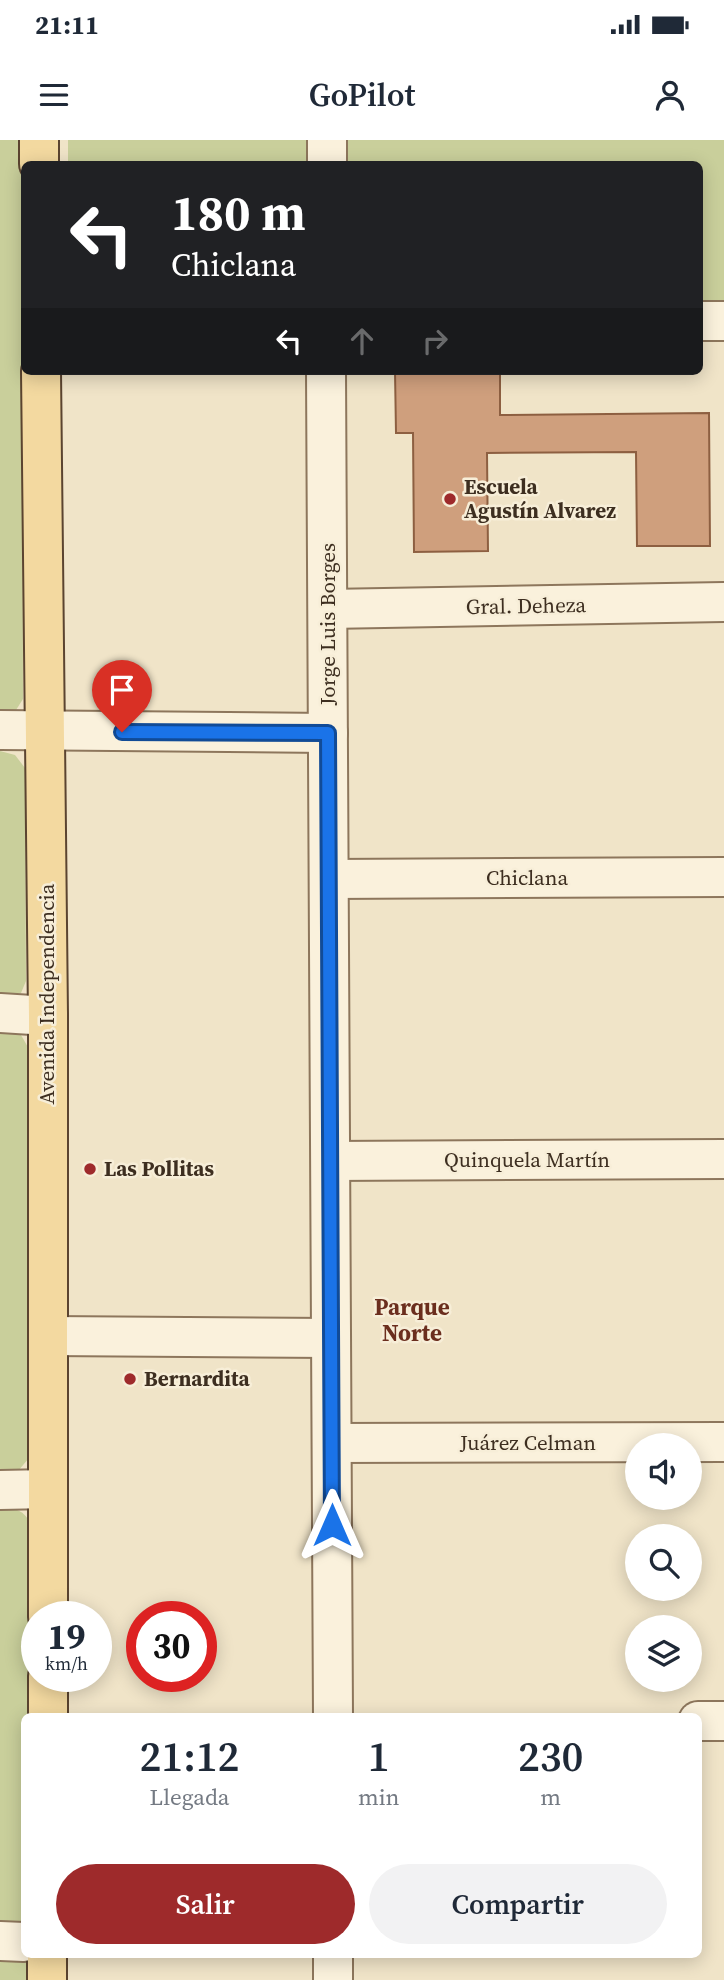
<!DOCTYPE html>
<html lang="es">
<head>
<meta charset="utf-8">
<style>
	:root { --surface:#fff; --page:#f2f2f3; --text:#1f2937; --muted:#747a83; --accent:#9e2a2b }
	body { margin:0; font-family:"Source Serif 4",serif; background:var(--page); color:var(--text); height:100vh; display:flex; flex-direction:column; font-size:26px; white-space:nowrap }
	* { box-sizing:border-box; margin:0 }
	p { font-size:23px; color:var(--muted) }
	.icon { flex:none; width:38px; height:38px; fill:none; stroke:currentColor; stroke-width:2; stroke-linecap:round; stroke-linejoin:round }
	.map { position:relative; flex:1; overflow:hidden }
	.panel { position:absolute; left:21px; top:1573px; width:681px; height:245px; display:flex; flex-direction:column; background:var(--surface); border-radius:10px; box-shadow:0 4px 18px #0003 }
	.panel>* { flex:none }
	.top-card { position:absolute; left:21px; top:21px; width:682px; height:214px; border-radius:10px; box-shadow:0 4px 18px #0003; background:#202124; color:#fff; overflow:hidden }
	.controls { position:absolute; left:625px; top:1293px; display:grid; gap:14px }
	.controls a { display:grid; place-items:center; width:77px; height:77px; border-radius:50%; background:var(--surface); box-shadow:0 4px 18px #0003; font-size:35px }
	.speed { position:absolute; left:21px; top:1461px; display:flex; gap:14px; font-size:35px; font-weight:700; text-align:center }
	.speed>* { display:grid; place-content:center; width:91px; height:91px; border-radius:50%; background:var(--surface); box-shadow:0 4px 18px #0003; line-height:1 }
	.speed small { font-size:18px; font-weight:400 }
	.speed .limit { border:10px solid #d22; background:#fff; color:#111 }
	.pin { position:absolute; display:grid; place-items:center; width:60px; height:60px; color:#fff; margin:-72px -30px; border-radius:50% 50% 50% 0; rotate:-45deg; box-shadow:0 0 7px #0007 }
	.pin .icon { rotate:45deg }
	.me { position:absolute; width:77px; margin:-38px; rotate:0deg; stroke-linejoin:round; filter:drop-shadow(0 0 5px #0008) }
	.turn { display:flex; align-items:center; gap:24px; height:147px; padding:0 35px; font-size:32px }
	.turn .icon { width:91px; height:91px; stroke-width:2.5 }
	.turn b { display:block; font-size:49px; line-height:60px }
	.lanes { display:flex; align-items:center; height:66px; padding:0 35px; background:#0003; justify-content:center; gap:35px; direction:ltr }
	.lanes .off { opacity:.35 }
	.eta { display:flex; justify-content:space-evenly; align-items:center; height:119px; text-align:center }
	.eta b { font-size:42px; font-weight:600; line-height:49px }
	.action { display:flex; gap:14px; margin-top:auto; padding:14px 35px }
	.action a { flex:1; height:80px; border-radius:42px; background:var(--accent); color:#fff; font-size:28px; font-weight:600; line-height:80px; text-align:center }
	.action a+a { background:var(--page); color:var(--text) }
	.status { display:flex; justify-content:space-between; align-items:center; height:49px; padding:0 35px; background:var(--surface); direction:ltr }
	.status svg { height:19px; fill:currentColor }
	header { display:flex; justify-content:space-between; align-items:center; height:91px; padding:0 35px; background:var(--surface); font-size:32px; font-weight:600 }
	.map>svg:first-child { display:block }
	.green { fill:#c9cf9b }
	.building { fill:#cf9f7d; stroke:#8d5f41; stroke-width:2 }
	.lines { fill:none; stroke-linecap:round; stroke-linejoin:round }
	.minor-casing { stroke:#8d765c; stroke-width:42 }
	.major-casing { stroke:#5b4430; stroke-width:42 }
	.minor { stroke:#faf1dc; stroke-width:38 }
	.major { stroke:#f3d9a0; stroke-width:38 }
	.route-casing { stroke:#114b97; stroke-width:18 }
	.route { stroke:#1a73e8; stroke-width:12 }
	.poi-dot { fill:#9e2a2b; stroke:#f7eed8; stroke-width:2.5 }
	.labels { text-anchor:middle; stroke-width:5; stroke-linejoin:round; paint-order:stroke }
	.poi-label { font-size:21px; font-weight:bold; fill:#3d2e20; stroke:#f7eed8; text-anchor:start }
	.street-label { font-size:21px; fill:#3d2e20; stroke:#f7eed8 }
	.neighbourhood-label { font-size:23px; font-weight:bold; fill:#6b2e1e; stroke:#f7eed8 }
</style>
</head>
<body>
<div class="status"><b>21:11</b><svg viewBox="0 0 49 12"><path d="M0 12V9h3v3zM5 12V6h3v6zM10 12V3h3v9zM15 12V0h3v12zM26 1h20v11H26zM47 4h2v5h-2z"/></svg></div>
<header><svg class="icon" aria-label="menu" viewBox="0 0 24 24"><path d="M4 6h16M4 12h16M4 18h16"/></svg>GoPilot<svg class="icon" aria-label="person" viewBox="0 0 24 24"><circle cx="12" cy="8" r="4"/><path d="M4 21q1-7 8-7t8 7"/></svg></header>
<div class="map">
<svg width="724" height="1840" viewBox="0 0 724 1840">
	<rect width="100%" height="100%" fill="#f0e4c8"/>
	<g class="green">
		<path d="M0,0H22L23,559L16,570L0,574Z"/>
		<path d="M68,0H316L315,24H68Z"/>
		<path d="M343,0H724V166H700V24H343Z"/>
		<path d="M0,611L15,615L25,628L26,841L21,853L0,856Z"/>
		<path d="M0,890L21,895L29,909V1318L18,1331H0Z"/>
		<path d="M0,1367C16,1369 24,1369 31,1385L32,1577H24V1787L0,1785Z"/>
		<path d="M0,1816C14,1816 21,1817 31,1827V1840H0Z"/>
	</g>
	<path class="building" d="M395,231H500V275L709,273L710,406H637L636,312L487,313L488,411L414,412L413,293H396Z"/>
	<g class="lines">
		<g class="minor-casing">
			<g id="minor">
				<path d="M327,24V0"/>
				<path d="M700,181H724"/>
				<path d="M326,231L333,1577"/>
				<path d="M328,469L724,462"/>
				<path d="M0,590L328,593"/>
				<path d="M330,739L724,737"/>
				<path d="M0,873L48,876"/>
				<path d="M331,1021L724,1019"/>
				<path d="M49,1196L331,1198"/>
				<path d="M332,1303L724,1302"/>
				<path d="M0,1350L48,1349"/>
				<path d="M698,1581H724"/>
				<path d="M0,1801L24,1802"/>
				<path d="M333,1815V1840"/>
			</g>
		</g>
		<g class="major-casing">
			<g id="major">
				<path d="M39,0V24"/>
				<path d="M41,231L48,876V1477"/>
				<path d="M48,1577V1536"/>
				<path d="M47,1840V1815"/>
			</g>
		</g>
		<use href="#minor" class="minor"/>
		<use href="#major" class="major"/>
	</g>
	<g class="lines">
		<g class="route-casing">
			<path id="route" d="M122,592L328,593L332,1385"/>
		</g>
		<use href="#route" class="route"/>
	</g>
	<g class="poi-dot">
		<circle cx="450" cy="359" r="7"/>
		<circle cx="90" cy="1029" r="7"/>
		<circle cx="130" cy="1239" r="7"/>
	</g>
	<g class="labels">
		<g class="poi-label">
			<text x="464" y="354">Escuela<tspan x="464" dy="24">Agustín Alvarez</tspan></text>
			<text x="104" y="1036">Las Pollitas</text>
			<text x="144" y="1246">Bernardita</text>
		</g>
		<g class="street-label">
			<text transform="translate(526 466) rotate(-1)" y="7">Gral. Deheza</text>
			<text transform="translate(328 484) rotate(-90)" y="7">Jorge Luis Borges</text>
			<text x="527" y="745">Chiclana</text>
			<text transform="translate(47 854) rotate(-90)" y="7">Avenida Independencia</text>
			<text x="527" y="1027">Quinquela Martín</text>
			<text x="528" y="1310">Juárez Celman</text>
		</g>
		<g class="neighbourhood-label">
			<text x="412" y="1175">Parque<tspan x="412" dy="26">Norte</tspan></text>
		</g>
	</g>
</svg>
<div class="controls">
<a><svg class="icon" aria-label="sound" viewBox="0 0 24 24"><path d="M4 9h4l5-4v14l-5-4H4zM17 9q2 3 0 6"/></svg></a>
<a><svg class="icon" aria-label="search" viewBox="0 0 24 24"><circle cx="10" cy="10" r="6"/><path d="M15 15l6 6"/></svg></a>
<a><svg class="icon" aria-label="layers" viewBox="0 0 24 24"><path d="M12 4l9 5-9 5-9-5zM3 14l9 5 9-5"/></svg></a>
</div>
<div class="speed"><div>19<small>km/h</small></div><div class="limit">30</div></div>
<div class="pin" style="left:122px;top:592px;background:#d93025"><svg class="icon" aria-label="arrive" viewBox="0 0 24 24"><path d="M6 21V4h12l-3 4 3 4H6"/></svg></div>
<svg class="me" style="left:332px;top:1385px" viewBox="-20 -20 40 40"><path d="M0-17L14 15 0 8-14 15z" fill="#1a73e8" stroke="#fff" stroke-width="4"/></svg>
<div class="top-card">
<div class="turn"><svg class="icon" aria-label="left" viewBox="0 0 24 24"><path d="M17 20v-9H6M10 6l-5 5 5 5"/></svg><div><b>180 m</b>Chiclana</div></div>
<div class="lanes"><svg class="icon" aria-label="left" viewBox="0 0 24 24"><path d="M17 20v-9H6M10 6l-5 5 5 5"/></svg><svg class="icon off" aria-label="ahead" viewBox="0 0 24 24"><path d="M12 20V5M6 11l6-6 6 6"/></svg><svg class="icon off" aria-label="right" viewBox="0 0 24 24"><path d="M7 20v-9h11M14 6l5 5-5 5"/></svg></div>
</div>
<section class="panel">
<div class="eta">
<div><b>21:12</b><p>Llegada</p></div>
<div><b>1</b><p>min</p></div>
<div><b>230</b><p>m</p></div>
</div>
<div class="action"><a>Salir</a><a>Compartir</a></div>
</section>
</div>
</body>
</html>
